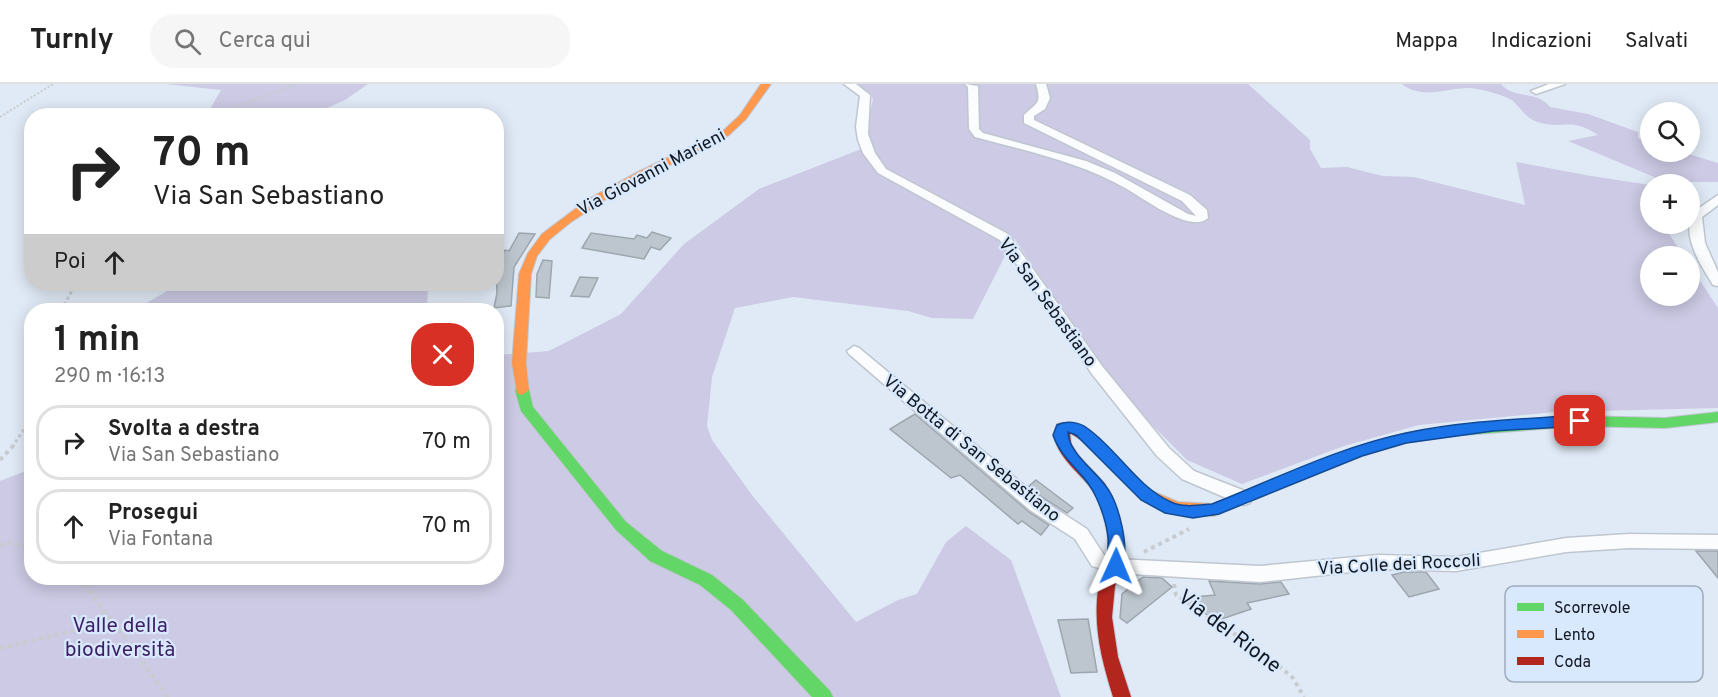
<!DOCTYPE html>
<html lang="it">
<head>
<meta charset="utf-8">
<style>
	:root { --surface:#fff; --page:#f6f6f6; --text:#222; --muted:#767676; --line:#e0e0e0 }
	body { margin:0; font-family:Overpass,sans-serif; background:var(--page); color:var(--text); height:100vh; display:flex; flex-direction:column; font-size:22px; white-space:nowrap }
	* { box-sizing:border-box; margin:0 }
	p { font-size:20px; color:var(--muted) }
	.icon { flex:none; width:33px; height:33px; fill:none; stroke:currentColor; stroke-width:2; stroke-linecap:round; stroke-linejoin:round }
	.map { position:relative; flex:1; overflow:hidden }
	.details { position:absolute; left:24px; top:219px; width:480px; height:282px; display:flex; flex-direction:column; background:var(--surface); border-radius:24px; box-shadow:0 3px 15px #0003 }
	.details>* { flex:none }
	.guide { position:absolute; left:24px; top:24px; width:480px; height:183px; border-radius:24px; box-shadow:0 3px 15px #0003; background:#fff; color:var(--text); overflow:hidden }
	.tools { position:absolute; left:1640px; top:18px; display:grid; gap:12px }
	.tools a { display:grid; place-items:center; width:60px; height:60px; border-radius:50%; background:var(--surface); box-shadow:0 3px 15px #0003; font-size:30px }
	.pin { position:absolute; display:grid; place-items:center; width:51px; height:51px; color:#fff; margin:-26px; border-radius:12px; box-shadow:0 3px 9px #0006 }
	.me { position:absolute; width:66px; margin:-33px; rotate:1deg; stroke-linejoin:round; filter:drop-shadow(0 0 4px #0008) }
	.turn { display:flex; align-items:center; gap:21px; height:126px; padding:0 30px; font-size:27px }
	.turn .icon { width:78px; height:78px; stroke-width:2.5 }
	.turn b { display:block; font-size:42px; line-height:51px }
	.then { display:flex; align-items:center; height:57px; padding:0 30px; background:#0003; gap:12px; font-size:22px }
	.round { display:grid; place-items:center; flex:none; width:63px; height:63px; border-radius:24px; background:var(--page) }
	.headline { display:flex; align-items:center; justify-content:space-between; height:102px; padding:0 30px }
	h1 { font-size:36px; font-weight:700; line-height:45px }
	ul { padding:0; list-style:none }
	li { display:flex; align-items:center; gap:18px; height:75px; margin:0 12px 9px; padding:0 18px; border:3px solid var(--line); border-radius:24px }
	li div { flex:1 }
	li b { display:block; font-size:22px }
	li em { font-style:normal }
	header { display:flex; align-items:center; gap:36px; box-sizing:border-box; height:84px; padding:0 30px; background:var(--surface); border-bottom:2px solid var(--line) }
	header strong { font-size:28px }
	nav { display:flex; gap:33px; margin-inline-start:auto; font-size:21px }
	.search { width:420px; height:54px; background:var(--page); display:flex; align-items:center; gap:15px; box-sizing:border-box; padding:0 21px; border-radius:24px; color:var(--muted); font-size:22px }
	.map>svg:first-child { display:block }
	.green { fill:#cccae4 }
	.building { fill:#bdc6ce; stroke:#9da6ae; stroke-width:1.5 }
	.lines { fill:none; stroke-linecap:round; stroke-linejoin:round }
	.street-casing { stroke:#bfc6cf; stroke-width:3 }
	.fast-casing { stroke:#bfc6cf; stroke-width:2 }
	.slow-casing { stroke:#bfc6cf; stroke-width:2 }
	.jam-casing { stroke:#bfc6cf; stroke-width:2 }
	.path-far2 { stroke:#c8ccd0; stroke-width:2; stroke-dasharray:2 2; stroke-linecap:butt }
	.path-far1 { stroke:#c8ccd0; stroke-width:3; stroke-dasharray:3 3; stroke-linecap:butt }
	.path { stroke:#c8ccd0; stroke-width:4; stroke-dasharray:4 4; stroke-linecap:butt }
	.street { fill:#fafcfe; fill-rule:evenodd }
	.fast { fill:#63d668; fill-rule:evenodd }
	.slow { fill:#ff974d; fill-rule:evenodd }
	.jam { fill:#b3261e; fill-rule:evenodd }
	.route { fill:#1a73e8; stroke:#114b97; stroke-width:1.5 }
	.labels { text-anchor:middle; stroke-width:4.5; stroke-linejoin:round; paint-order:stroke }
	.street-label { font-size:18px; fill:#131820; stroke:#d8e9fe }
	.near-park-label { font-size:21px; fill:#3d1f66; stroke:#d8e9fe }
	.near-street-label { font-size:21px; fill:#131820; stroke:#d8e9fe }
	.key { fill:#d8e9fe; stroke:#9daabb; stroke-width:1.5 }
	.key-label { font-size:16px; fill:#131820 }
</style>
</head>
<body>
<header>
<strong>Turnly</strong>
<div class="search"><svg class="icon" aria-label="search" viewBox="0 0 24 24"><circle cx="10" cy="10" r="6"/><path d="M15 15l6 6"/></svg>Cerca qui</div>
<nav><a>Mappa</a><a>Indicazioni</a><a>Salvati</a></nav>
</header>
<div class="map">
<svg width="1718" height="613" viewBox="0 0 1718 613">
	<rect width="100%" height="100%" fill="#e0eaf6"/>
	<g class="green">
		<path d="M166,0H368L345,16L311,31L206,32L221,6Z"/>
		<path d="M858,0H1248L1310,56V65L1321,84L1347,83L1383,92L1414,93L1525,121L1516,78L1591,92L1650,101V140H1669L1665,144L1684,172H1650V212H1689V180L1718,224V324L1555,328L1419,341L1344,362L1242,400L1187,376L1148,337L1093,272L1014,154L973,235L932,234L908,227L793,213L735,224L712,293L707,342L712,356L752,411L856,538L898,516L917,510L946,458L966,442L1011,476L1061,613H0V397L31,385L32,494H496L497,271L549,267L621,230L684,160L759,105L869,62V33L873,15L871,10Z"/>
		<path d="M1402,0H1501C1515,16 1537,6 1550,23L1588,30L1638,48V54L1650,58V68H1682L1718,79V98H1666L1568,57L1598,51C1571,33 1566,45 1541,39C1526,36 1523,26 1513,17C1505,11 1478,4 1469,4C1445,4 1422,16 1402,0Z"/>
		<path d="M167,200H428L427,226H138V224L172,204Z"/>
	</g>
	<g class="building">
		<path d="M652,148L671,154L660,166L651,163L644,175L582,164L591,149L634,155L637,151L647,154Z"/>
		<path d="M519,149L535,150L514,183L511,222L494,224L497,209L496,183L505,166L509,167Z"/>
		<path d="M543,176L552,177L549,214L536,213L537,190Z"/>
		<path d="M580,193L598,194L589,213L571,212Z"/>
		<path d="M915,330L1029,428L1049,441L1041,451L1022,437L1018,440L960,391L951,394L890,345Z"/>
		<path d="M1036,396L1073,424L1067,429L1043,414L1029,402Z"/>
		<path d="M1696,467H1718V494Z"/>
		<path d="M1404,488H1426L1439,505L1409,513L1392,491Z"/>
		<path d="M1143,493L1162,494L1172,503L1127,539L1120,534L1122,510Z"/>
		<path d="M1209,497L1260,500L1281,498L1289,510L1247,519L1251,525L1216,537L1183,514L1215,511Z"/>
		<path d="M1088,535L1097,588L1071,589L1058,536Z"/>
	</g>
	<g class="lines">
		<g class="street-casing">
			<g id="street">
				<path d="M844,0H856L870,11L868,50L875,69L886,85L1008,150L1102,282L1169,364L1194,387L1250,409L1252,414L1250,419L1244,421L1238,419L1182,395L1157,372L1092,290L1000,156L878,89L863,69L858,56L856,43L860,12Z"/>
				<path d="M965,0L978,2L979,45L983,49L1086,77L1115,89L1188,130L1196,132L1182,117L1024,39V31C1037,18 1042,21 1036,0H1046L1050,14L1045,25L1034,32V36L1190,111L1207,126L1208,134C1191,150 1144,115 1127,105C1080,78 1027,67 975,53L969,45L968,3Z"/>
				<path d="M1549,0H1565L1536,10L1531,7Z"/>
				<path d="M1718,111V121L1702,133L1705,159L1718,188V202L1713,201C1701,182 1682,153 1692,129Z"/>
				<path d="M854,262L859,264L1042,416L1087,445L1104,471L1116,475L1260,482L1378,471L1456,473L1566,454L1629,450L1718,451V465L1629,464L1566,468L1456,487L1378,485L1260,498L1116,489L1092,482L1075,455L1030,426L849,270L847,267Z"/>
			</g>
		</g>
		<g class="fast-casing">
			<g id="fast">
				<path d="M522,301L529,306L533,323L626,438L662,467L712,491L743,516L830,607L833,613H812L731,526L700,501L650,477L616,446L521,327L515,306Z"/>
				<path d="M1718,328V338L1665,344L1580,342L1464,351L1459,350L1457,346L1459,342L1464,341L1580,332L1665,334Z"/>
			</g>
		</g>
		<g class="slow-casing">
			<g id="slow">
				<path d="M761,0H771L746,35L729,51L620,106L571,138L550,155L537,172L531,190L526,279L529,306L522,311L517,309L512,279L519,190L528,169L542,150L587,116L638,88L723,47L740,31Z"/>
				<path d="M1464,341L1469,342L1471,346L1469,350L1406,359L1362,372L1214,432L1176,430L1142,415L1140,411L1142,407L1147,405L1178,418L1213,420L1353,364L1406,349Z"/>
			</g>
		</g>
		<g class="jam-casing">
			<path id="jam" d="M1062,339L1076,340L1099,354L1154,411L1152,415L1147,417L1142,415L1089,361L1070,349L1071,360L1079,372L1105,400L1122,443L1125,474L1115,502L1112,533L1118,573L1131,613H1113C1102,577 1093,544 1098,506C1100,495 1107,486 1109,475C1110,467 1108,452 1106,443C1104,432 1099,414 1092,405C1080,389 1045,364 1057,340Z"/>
		</g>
		<g class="path-far2">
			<path d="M213,32L296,0"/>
			<path d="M0,33L53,0"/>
		</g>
		<g class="path-far1">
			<path d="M61,226L76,200"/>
			<path d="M12,363L32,334"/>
		</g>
		<g class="path">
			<path d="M0,376L14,361"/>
			<path d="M0,462L6,458L32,464"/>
			<path d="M1144,468L1189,445"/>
			<path d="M80,494L168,613"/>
			<path d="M1174,500L1176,511L1266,571L1293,594L1304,613"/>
			<path d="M0,564L111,538"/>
		</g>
		<use href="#street" class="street"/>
		<use href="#fast" class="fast"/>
		<use href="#slow" class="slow"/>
		<use href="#jam" class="jam"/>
	</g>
	<path class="route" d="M1580,331L1587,337L1580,342L1493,347L1406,359L1362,372L1219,430L1193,434L1165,429L1141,416L1076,351L1068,348C1068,368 1094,386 1105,401C1119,418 1131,466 1121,487L1116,489L1110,487C1105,477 1109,465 1108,454C1107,440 1102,426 1096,413C1086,389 1061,376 1053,351L1057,341C1066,336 1079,338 1087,344C1118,366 1136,402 1171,418C1183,424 1199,421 1212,420C1275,395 1339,363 1406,349C1463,337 1522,335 1580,331Z"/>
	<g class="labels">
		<g class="street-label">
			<text transform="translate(651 88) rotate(-28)" y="6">Via Giovanni Marieni</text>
			<text transform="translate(1048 218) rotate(54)" y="6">Via San Sebastiano</text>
			<text transform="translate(972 364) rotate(39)" y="6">Via Botta di San Sebastiano</text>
			<text transform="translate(1399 480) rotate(-3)" y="6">Via Colle dei Roccoli</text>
		</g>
		<g class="near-park-label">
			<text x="120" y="548">Valle della<tspan x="120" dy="24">biodiversità</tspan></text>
		</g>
		<g class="near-street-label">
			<text transform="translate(1230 547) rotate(37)" y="7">Via del Rione</text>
		</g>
	</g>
	<rect x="1505" y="502" width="198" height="96" rx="9" class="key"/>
	<rect x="1517" y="519" width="27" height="8" fill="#63d668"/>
	<rect x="1517" y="546" width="27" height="8" fill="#ff974d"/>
	<rect x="1517" y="573" width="27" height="8" fill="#b3261e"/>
	<g class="key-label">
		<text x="1554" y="529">Scorrevole</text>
		<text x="1554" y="556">Lento</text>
		<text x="1554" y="583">Coda</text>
	</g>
</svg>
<div class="tools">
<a><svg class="icon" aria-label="search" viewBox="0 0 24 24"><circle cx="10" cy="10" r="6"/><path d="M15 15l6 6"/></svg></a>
<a>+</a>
<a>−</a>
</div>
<div class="pin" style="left:1580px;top:337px;background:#d93025"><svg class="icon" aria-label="arrive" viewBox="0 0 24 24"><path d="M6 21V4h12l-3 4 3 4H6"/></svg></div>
<svg class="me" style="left:1116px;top:482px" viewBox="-20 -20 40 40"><path d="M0-17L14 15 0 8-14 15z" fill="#1a73e8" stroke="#fff" stroke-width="4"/></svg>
<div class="guide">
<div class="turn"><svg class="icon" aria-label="right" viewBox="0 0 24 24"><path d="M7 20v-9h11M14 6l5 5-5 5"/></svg><div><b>70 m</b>Via San Sebastiano</div></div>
<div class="then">Poi<svg class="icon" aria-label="ahead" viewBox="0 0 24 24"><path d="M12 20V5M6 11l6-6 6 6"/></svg></div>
</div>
<section class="details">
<div class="headline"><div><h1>1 min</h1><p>290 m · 16:13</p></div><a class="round" style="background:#d93025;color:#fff"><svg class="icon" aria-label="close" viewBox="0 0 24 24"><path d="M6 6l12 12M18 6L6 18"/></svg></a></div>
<ul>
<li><svg class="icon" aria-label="right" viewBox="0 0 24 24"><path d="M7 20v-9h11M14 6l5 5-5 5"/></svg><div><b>Svolta a destra</b><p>Via San Sebastiano</p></div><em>70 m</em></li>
<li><svg class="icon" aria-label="ahead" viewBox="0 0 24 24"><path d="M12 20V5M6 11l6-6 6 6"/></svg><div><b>Prosegui</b><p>Via Fontana</p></div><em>70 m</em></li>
</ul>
</section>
</div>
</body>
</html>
